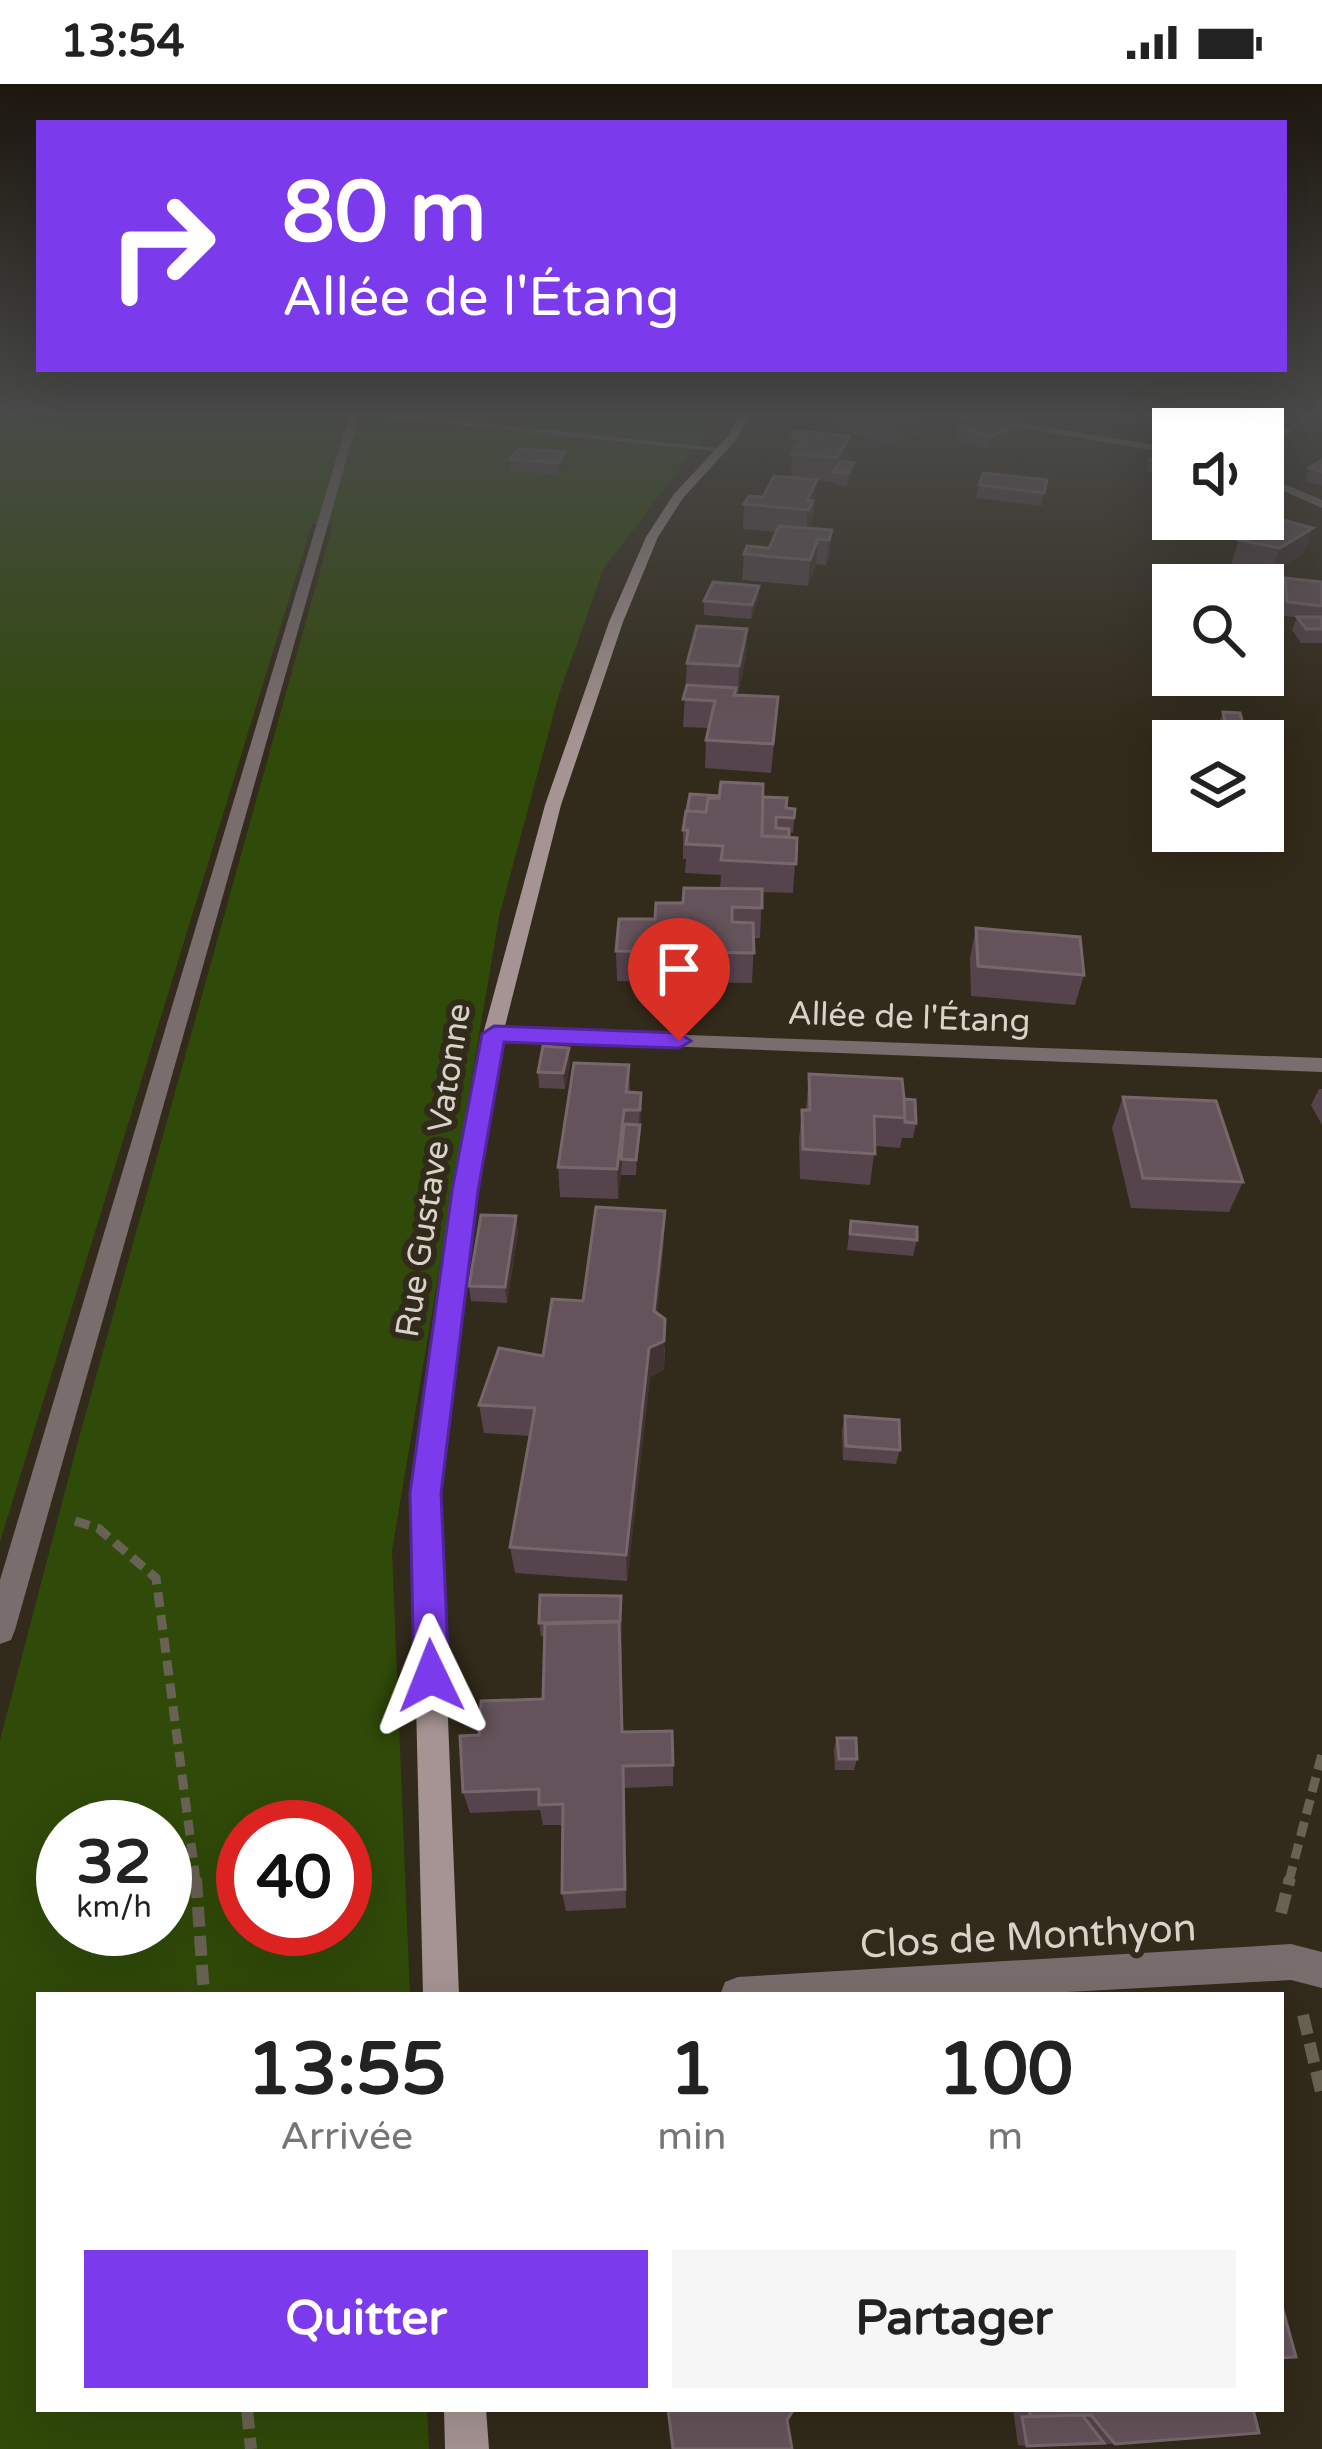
<!DOCTYPE html>
<html lang="fr">
<head>
<meta charset="utf-8">
<style>
	:root { --surface:#fff; --page:#f6f6f6; --text:#222; --muted:#767676; --accent:#7c3aed }
	body { margin:0; font-family:"Varela Round",sans-serif; background:var(--page); color:var(--text); height:100vh; display:flex; flex-direction:column; font-size:45px; white-space:nowrap }
	* { box-sizing:border-box; margin:0 }
	p { font-size:39px; color:var(--muted) }
	.icon { flex:none; width:66px; height:66px; fill:none; stroke:currentColor; stroke-width:2; stroke-linecap:round; stroke-linejoin:round }
	.map { position:relative; flex:1; overflow:hidden }
	.side { position:absolute; left:36px; top:1908px; width:1248px; height:420px; display:flex; flex-direction:column; background:var(--surface); border-radius:0px; box-shadow:0 12px 48px #0002 }
	.side>* { flex:none }
	.hud { position:absolute; left:36px; top:36px; width:1251px; height:252px; border-radius:0px; box-shadow:0 12px 48px #0002; background:#7c3aed; color:#fff; overflow:hidden }
	.fabs { position:absolute; left:1152px; top:324px; display:grid; gap:24px }
	.fabs a { display:grid; place-items:center; width:132px; height:132px; border-radius:0px; background:var(--surface); box-shadow:0 12px 48px #0002; font-size:60px }
	.speed { position:absolute; left:36px; top:1716px; display:flex; gap:24px; font-size:60px; font-weight:700; text-align:center }
	.speed>* { display:grid; place-content:center; width:156px; height:156px; border-radius:50%; background:var(--surface); box-shadow:0 12px 48px #0002; line-height:1 }
	.speed small { font-size:30px; font-weight:400 }
	.speed .limit { border:18px solid #d22; background:#fff; color:#111 }
	.pin { position:absolute; display:grid; place-items:center; width:102px; height:102px; color:#fff; margin:-123px -51px; border-radius:50% 50% 50% 0; rotate:-45deg; box-shadow:0 0 12px #0007 }
	.pin .icon { rotate:45deg }
	.me { position:absolute; width:132px; margin:-66px; rotate:358deg; stroke-linejoin:round; filter:drop-shadow(0 0 9px #0008) }
	.turn { display:flex; align-items:center; gap:42px; height:252px; padding:0 48px; font-size:54px }
	.turn .icon { width:156px; height:156px; stroke-width:2.5 }
	.turn b { display:block; font-size:84px; line-height:102px }
	.eta { display:flex; justify-content:space-evenly; align-items:center; height:204px; text-align:center }
	.eta b { font-size:72px; font-weight:700; line-height:84px }
	.button { display:flex; gap:24px; margin-top:auto; padding:24px 48px }
	.button a { flex:1; height:138px; border-radius:0px; background:var(--accent); color:#fff; font-size:48px; font-weight:700; line-height:138px; text-align:center }
	.button a+a { background:var(--page); color:var(--text) }
	.status { display:flex; justify-content:space-between; align-items:center; height:84px; padding:0 60px; background:var(--surface); direction:ltr }
	.status svg { height:33px; fill:currentColor }
	.map>svg:first-child { display:block }
	.green { fill:#304a09; fill-rule:evenodd }
	.lines { fill:none; stroke-linecap:round; stroke-linejoin:round }
	.path-far2 { stroke:#696254; stroke-width:3; stroke-dasharray:6 3; stroke-linecap:butt }
	.path-far1 { stroke:#696254; stroke-width:9; stroke-dasharray:15 8; stroke-linecap:butt }
	.path { stroke:#696254; stroke-width:12; stroke-dasharray:20 9; stroke-linecap:butt }
	.lane { fill:#796e6d; fill-rule:evenodd }
	.street { fill:#796e6d; fill-rule:evenodd }
	.secondary { fill:#a59493; fill-rule:evenodd }
	.wall { fill:#56444c }
	.shaded-wall { fill:#423333 }
	.building { fill:#64535a; stroke:#76676b; stroke-width:3 }
	.route { fill:#7c3aed; stroke:#51269a; stroke-width:3 }
	.labels { text-anchor:middle; stroke-width:12; stroke-linejoin:round; paint-order:stroke }
	.street-label { font-size:33px; fill:#d8d3c9; stroke:#322a1a }
	.near-street-label { font-size:39px; fill:#d8d3c9; stroke:#322a1a }
</style>
</head>
<body>
<div class="status"><b>13:54</b><svg viewBox="0 0 49 12"><path d="M0 12V9h3v3zM5 12V6h3v6zM10 12V3h3v9zM15 12V0h3v12zM26 1h20v11H26zM47 4h2v5h-2z"/></svg></div>
<div class="map">
<svg width="1322" height="2365" viewBox="0 0 1322 2365">
	<rect width="100%" height="100%" fill="#322a1a"/>
	<path class="green" d="M0,329H722L604,484L559,610L499,833L392,1466L410,1911H39V2325H427L429,2365H0V1656L80,1350L333,440H312L0,1458ZM63,1743H165V1845H63ZM243,1743H345V1845H243Z"/>
	<g class="lines">
		<path class="path-far2" d="M0,338L25,329"/>
		<g class="path-far1">
			<path d="M75,1437L98,1444L156,1494L196,1797"/>
			<path d="M1289,1797L1322,1670"/>
		</g>
		<g class="path">
			<path d="M196,1794L204,1911"/>
			<path d="M1281,1829L1290,1794"/>
			<path d="M1303,1931L1322,2012"/>
			<path d="M247,2325L251,2365"/>
		</g>
		<path class="lane" d="M350,329H391L728,365L723,368L359,331L15,1546L11,1556L0,1560V1496Z"/>
		<g class="street">
			<path d="M935,329H957L1173,364V370Z"/>
			<path d="M1263,391L1322,416V424L1263,398Z"/>
			<path d="M493,944L1322,974V988L486,955V945Z"/>
			<path d="M1291,1860L1322,1868V1904L1291,1896L1011,1911H720L725,1898L738,1893Z"/>
		</g>
		<g class="secondary">
			<path d="M740,329H750L737,355L683,414L658,453L623,538L561,721L503,950L476,1107L439,1409L459,1911H423L411,1409L454,1107L483,950L545,721L609,538L646,453L674,410L728,352Z"/>
			<path d="M444,2325H486L489,2365H445Z"/>
		</g>
	</g>
	<g class="wall">
		<path d="M836,329H923L921,348L894,360L835,344Z"/>
		<path d="M1124,329H1153L1143,333Z"/>
		<path d="M1016,341L1014,353L989,365L958,356L960,344Z"/>
		<path d="M1263,345L1286,358L1263,370Z"/>
		<path d="M850,352L846,378L853,391L847,402L833,400V398L791,393L792,353Z"/>
		<path d="M1173,367V394L1147,388L1150,376Z"/>
		<path d="M565,368L566,380L558,391L511,387L510,375Z"/>
		<path d="M1322,376V401L1305,397L1309,384Z"/>
		<path d="M1047,396L1041,422L976,414L979,401Z"/>
		<path d="M744,420H815L810,444L832,446L830,471L826,481L816,480L808,502L742,496L744,470L769,464L777,448L743,445Z"/>
		<path d="M1239,456L1304,469L1271,490L1231,481Z"/>
		<path d="M1285,494L1322,498V559H1301L1292,546L1297,533L1282,532L1280,507Z"/>
		<path d="M759,502L758,515L751,535L704,531V517Z"/>
		<path d="M747,545L746,572L738,609L735,611L776,641L771,689L705,684L706,656L709,644L683,643L687,579Z"/>
		<path d="M1223,628L1244,643L1239,657L1221,656L1218,642Z"/>
		<path d="M763,713L786,724L795,725L793,749L789,748V753L797,754L793,809L762,808L760,854H754L752,899L617,897L616,867L655,835L683,819L720,804L721,791L685,789L686,775H683V746Z"/>
		<path d="M976,844L1084,891L1075,921L971,912L970,874Z"/>
		<path d="M570,980L565,1005L539,1004L538,988Z"/>
		<path d="M629,981L630,1009H641V1039L636,1091H621V1085L618,1115L560,1113L558,1083Z"/>
		<path d="M809,990L904,1015L916,1039L913,1054H902L900,1064L875,1062L870,1101L800,1095L799,1056L802,1026H806Z"/>
		<path d="M1319,1005H1322V1041L1311,1021Z"/>
		<path d="M1123,1013L1243,1098L1229,1128L1131,1124L1112,1044Z"/>
		<path d="M516,1132L518,1148L507,1219L471,1217L469,1202Z"/>
		<path d="M851,1137L917,1156L913,1172L847,1166Z"/>
		<path d="M664,1156L657,1229L665,1265L664,1286L650,1293L627,1497L515,1489L510,1463L530,1352L484,1349L479,1321L543,1272L583,1217Z"/>
		<path d="M845,1332L900,1366L896,1380L843,1376L842,1347Z"/>
		<path d="M621,1512L623,1648L673,1681V1702L624,1704L626,1824L566,1827L562,1809L563,1741H543L540,1726L470,1729L463,1708L479,1651L543,1615L545,1552H541L539,1539Z"/>
		<path d="M837,1654L857,1675L854,1686H835L834,1665Z"/>
		<path d="M1013,2325H1253L1115,2360L1027,2362L1018,2361Z"/>
	</g>
	<g class="shaded-wall">
		<path d="M917,329H923L921,348L894,360L896,337Z"/>
		<path d="M1016,341L1014,353L989,365L991,353Z"/>
		<path d="M1290,346L1286,358L1265,370L1269,358Z"/>
		<path d="M850,352L848,375L840,388H836L837,374Z"/>
		<path d="M565,368L566,380L558,391V379Z"/>
		<path d="M854,379L853,391L847,402L848,389Z"/>
		<path d="M817,396L815,420L812,427L811,441L807,451V416Z"/>
		<path d="M1281,413L1277,426L1260,437L1263,435L1264,424Z"/>
		<path d="M1313,444L1304,469L1271,490L1280,464Z"/>
		<path d="M832,446L830,471L826,481L829,456Z"/>
		<path d="M818,455L816,480L808,502L810,476Z"/>
		<path d="M759,502L758,515L751,535L752,521Z"/>
		<path d="M747,545L746,572L738,609L739,582Z"/>
		<path d="M569,964L570,980L565,1005L563,989Z"/>
		<path d="M641,1009V1039L636,1091V1076Z"/>
		<path d="M624,1026L625,1056L618,1115L617,1085Z"/>
		<path d="M665,1127L664,1156L654,1256V1227Z"/>
		<path d="M516,1132L518,1148L507,1219L505,1203Z"/>
		<path d="M665,1235L664,1286L650,1293L627,1497L626,1471L649,1264Z"/>
	</g>
	<g class="building">
		<path d="M863,329H917L896,337Z"/>
		<path d="M985,333L1016,341L991,353L960,344Z"/>
		<path d="M1256,339L1290,346L1269,358L1263,357V345H1244Z"/>
		<path d="M796,347L850,352L837,374L792,370L803,354L792,353Z"/>
		<path d="M518,365L565,368L558,379L510,375Z"/>
		<path d="M1168,366L1173,367V381L1150,376Z"/>
		<path d="M1322,376V388L1309,384Z"/>
		<path d="M841,377L854,379L848,389L834,388Z"/>
		<path d="M983,389L1047,396L1044,409L979,401Z"/>
		<path d="M774,392L817,396L807,416L813,417L809,426L744,420L749,412L763,413Z"/>
		<path d="M1263,409L1281,413L1264,424Z"/>
		<path d="M1272,433L1313,444L1280,464L1239,456Z"/>
		<path d="M779,442L832,446L829,456L818,455L810,476L744,470L747,462L769,464Z"/>
		<path d="M1285,494L1322,498V522L1287,518Z"/>
		<path d="M713,498L759,502L752,521L704,517Z"/>
		<path d="M1297,533H1322V545H1306Z"/>
		<path d="M697,542L747,545L739,582L687,579Z"/>
		<path d="M687,601L736,604L734,611L778,613L773,660L706,656L715,617L683,615Z"/>
		<path d="M1223,628L1240,629L1244,643L1226,642Z"/>
		<path d="M721,698L763,700L762,752L797,754L796,780L721,776L723,762L686,760L688,746H683L686,727L706,728L708,714H719Z"/>
		<path d="M690,710L719,712V714H708L706,728L687,727Z"/>
		<path d="M763,713L787,714L786,724L795,725L794,734L776,733V744L789,745V753L762,752Z"/>
		<path d="M684,804L762,805V824L732,823V838L753,839L754,869L616,867L619,835H655L656,819H683Z"/>
		<path d="M976,844L1080,853L1084,891L978,882Z"/>
		<path d="M543,962L569,964L563,989L538,988Z"/>
		<path d="M574,979L629,981L626,1008L641,1009L640,1026H624L617,1085L558,1083Z"/>
		<path d="M809,990L902,995L906,1034L874,1032L875,1070L803,1065L802,1026H810Z"/>
		<path d="M1123,1013L1216,1017L1243,1098L1143,1094Z"/>
		<path d="M904,1015L915,1016L916,1039L905,1038Z"/>
		<path d="M624,1040L640,1041L636,1076L621,1075Z"/>
		<path d="M596,1123L665,1127L654,1227L665,1235L664,1257L649,1264L626,1471L510,1463L535,1324L479,1321L499,1264L543,1272L552,1215L583,1217Z"/>
		<path d="M481,1131L516,1132L505,1203L469,1202Z"/>
		<path d="M851,1137L917,1143V1156L850,1150Z"/>
		<path d="M845,1332L899,1336L900,1366L846,1362Z"/>
		<path d="M540,1511L621,1512L620,1537L539,1539Z"/>
		<path d="M619,1538L622,1648L672,1647L673,1681L623,1682L625,1805L562,1809L563,1720L539,1721V1705L463,1708L460,1652L479,1651L481,1617L543,1615L545,1540Z"/>
		<path d="M837,1654H856L857,1675H839Z"/>
		<path d="M1281,2219L1296,2273L1281,2274Z"/>
		<path d="M668,2325H794L787,2336L792,2365H673Z"/>
		<path d="M1029,2325H1253L1259,2349L1115,2360L1091,2331L1031,2334Z"/>
		<path d="M1082,2331L1104,2359L1027,2362L1022,2333Z"/>
	</g>
	<linearGradient id="sky" x2="0" y2="1"><stop stop-color="#1c170e"/><stop offset="0.5" stop-color="#494a49"/><stop offset="1" stop-color="#494a49" stop-opacity="0"/></linearGradient>
	<rect width="1322" height="660" fill="url(#sky)"/>
	<path class="route" d="M494,942L679,949L691,957L679,964L504,958L478,1107L441,1409L449,1592L443,1603L431,1608L419,1603L414,1592L410,1409L452,1107L482,950Z"/>
	<g class="labels">
		<g class="street-label">
			<text transform="translate(909 932) rotate(2)" y="12">Allée de l'Étang</text>
			<text transform="translate(432 1086) rotate(-81)" y="12">Rue Gustave Vatonne</text>
		</g>
		<g class="near-street-label">
			<text transform="translate(1028 1851) rotate(-3)" y="14">Clos de Monthyon</text>
		</g>
	</g>
</svg>
<div class="fabs">
<a><svg class="icon" aria-label="sound" viewBox="0 0 24 24"><path d="M4 9h4l5-4v14l-5-4H4zM17 9q2 3 0 6"/></svg></a>
<a><svg class="icon" aria-label="search" viewBox="0 0 24 24"><circle cx="10" cy="10" r="6"/><path d="M15 15l6 6"/></svg></a>
<a><svg class="icon" aria-label="layers" viewBox="0 0 24 24"><path d="M12 4l9 5-9 5-9-5zM3 14l9 5 9-5"/></svg></a>
</div>
<div class="speed"><div>32<small>km/h</small></div><div class="limit">40</div></div>
<div class="pin" style="left:679px;top:957px;background:#d93025"><svg class="icon" aria-label="arrive" viewBox="0 0 24 24"><path d="M6 21V4h12l-3 4 3 4H6"/></svg></div>
<svg class="me" style="left:431px;top:1592px" viewBox="-20 -20 40 40"><path d="M0-17L14 15 0 8-14 15z" fill="#7c3aed" stroke="#fff" stroke-width="4"/></svg>
<div class="hud">
<div class="turn"><svg class="icon" aria-label="right" viewBox="0 0 24 24"><path d="M7 20v-9h11M14 6l5 5-5 5"/></svg><div><b>80 m</b>Allée de l'Étang</div></div>
</div>
<section class="side">
<div class="eta">
<div><b>13:55</b><p>Arrivée</p></div>
<div><b>1</b><p>min</p></div>
<div><b>100</b><p>m</p></div>
</div>
<div class="button"><a>Quitter</a><a>Partager</a></div>
</section>
</div>
</body>
</html>
